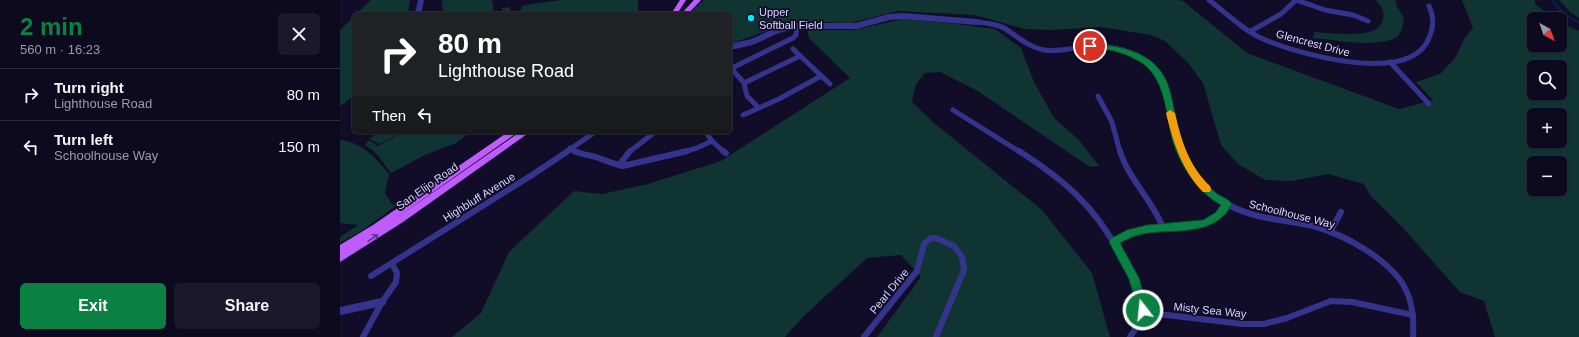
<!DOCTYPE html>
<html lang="en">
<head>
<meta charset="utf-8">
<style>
	:root { --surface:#0d0a1f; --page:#1b182c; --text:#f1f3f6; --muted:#9a9aa4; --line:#2d2b3d; --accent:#0b8043 }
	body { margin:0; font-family:Arial,sans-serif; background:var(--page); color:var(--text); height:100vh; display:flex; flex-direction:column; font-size:15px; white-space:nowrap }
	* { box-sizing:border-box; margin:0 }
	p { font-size:13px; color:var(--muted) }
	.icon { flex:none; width:22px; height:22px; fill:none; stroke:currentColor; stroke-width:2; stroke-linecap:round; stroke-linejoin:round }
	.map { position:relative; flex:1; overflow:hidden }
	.details { display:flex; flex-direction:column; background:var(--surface); width:340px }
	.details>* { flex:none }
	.banner { position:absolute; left:12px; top:12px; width:380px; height:122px; border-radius:6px; box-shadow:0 1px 3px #0004,0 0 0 1px var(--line); background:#202124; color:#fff; overflow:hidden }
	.needle { width:26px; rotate:140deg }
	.fabs { position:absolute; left:1187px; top:12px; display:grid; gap:8px }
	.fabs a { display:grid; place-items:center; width:40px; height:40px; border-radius:6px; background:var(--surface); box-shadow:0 1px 3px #0004,0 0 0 1px var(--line); font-size:20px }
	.pin { position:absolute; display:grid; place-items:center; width:34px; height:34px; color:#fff; margin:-17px; border:2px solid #fff; border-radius:50%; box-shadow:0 1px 4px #0007 }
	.me { position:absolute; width:44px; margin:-22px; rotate:344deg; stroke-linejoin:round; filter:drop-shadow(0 0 3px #0008) }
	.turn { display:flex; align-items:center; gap:14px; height:84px; padding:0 20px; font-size:18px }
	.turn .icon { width:52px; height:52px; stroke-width:2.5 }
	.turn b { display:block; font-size:28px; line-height:34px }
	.then { display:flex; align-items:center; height:38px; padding:0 20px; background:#0003; gap:8px; font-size:15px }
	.round { display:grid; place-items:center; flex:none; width:42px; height:42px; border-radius:6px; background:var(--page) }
	.head { display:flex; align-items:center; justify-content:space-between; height:68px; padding:0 20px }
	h1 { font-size:24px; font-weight:800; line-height:30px; color:var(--accent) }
	.button { display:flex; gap:8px; margin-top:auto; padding:8px 20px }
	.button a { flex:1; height:46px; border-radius:6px; background:var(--accent); color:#fff; font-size:16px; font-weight:800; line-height:46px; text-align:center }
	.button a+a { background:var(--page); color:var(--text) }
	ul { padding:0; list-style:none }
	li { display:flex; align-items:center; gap:12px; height:52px; padding:0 20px; border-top:1px solid var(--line) }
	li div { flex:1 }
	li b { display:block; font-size:15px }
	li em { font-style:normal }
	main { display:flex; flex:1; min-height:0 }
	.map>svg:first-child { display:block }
	.green { fill:#103432; fill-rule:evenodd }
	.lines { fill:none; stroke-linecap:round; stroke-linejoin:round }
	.stream { stroke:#07234e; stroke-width:2 }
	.minor-far1 { stroke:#35348d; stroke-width:5 }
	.minor { stroke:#35348d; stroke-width:6 }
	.tertiary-far1 { stroke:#35348d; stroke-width:6 }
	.tertiary { stroke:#35348d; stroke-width:8 }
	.primary { fill:#bf5cff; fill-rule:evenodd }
	.oneway { stroke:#5f3189 }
	.route { fill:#0b8043; stroke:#07532c }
	.slow { fill:#f59e0b }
	.poi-dot { fill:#01ebff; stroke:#110d29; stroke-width:1.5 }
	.labels { text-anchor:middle; stroke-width:3.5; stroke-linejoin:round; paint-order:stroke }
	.poi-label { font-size:11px; fill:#d9d5ff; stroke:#110d29; text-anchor:start }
	.street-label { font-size:11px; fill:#d9d5ff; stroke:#110d29 }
</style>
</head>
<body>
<main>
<section class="details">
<div class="head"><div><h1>2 min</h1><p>560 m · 16:23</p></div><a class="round"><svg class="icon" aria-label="close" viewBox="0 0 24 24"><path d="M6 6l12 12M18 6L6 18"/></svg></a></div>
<ul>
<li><svg class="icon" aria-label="right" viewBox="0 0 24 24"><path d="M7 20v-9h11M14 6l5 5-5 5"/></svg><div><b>Turn right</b><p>Lighthouse Road</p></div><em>80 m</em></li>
<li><svg class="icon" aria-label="left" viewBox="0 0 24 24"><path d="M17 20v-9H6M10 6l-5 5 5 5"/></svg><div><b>Turn left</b><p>Schoolhouse Way</p></div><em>150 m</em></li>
</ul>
<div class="button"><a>Exit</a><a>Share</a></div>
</section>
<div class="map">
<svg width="1239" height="337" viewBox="0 0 1239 337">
	<rect width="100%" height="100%" fill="#110d29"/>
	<g class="green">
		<path d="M31,0H70L68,14H16Z"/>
		<path d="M102,0H152L154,14H103Z"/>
		<path d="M221,0H298V13L163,14L162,8L170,7V12L181,10L182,6L185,5Z"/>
		<path d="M364,0H838L843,1L907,53L1059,109L1093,100L1076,82L1100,74L1115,58L1124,39L1133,28L1122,0H1195V4L1215,19H1194V45H1220V22L1239,31V337H1155L1144,301L1120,292L1063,228L1030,195L1024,184L988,174L952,181L925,180L898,164L881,145L863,83L848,63L825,41L811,35L761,27L711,30L685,29L634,15L557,11L510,23L454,21L390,44V14H349ZM1194,67H1220V93H1194ZM1194,115H1220V141H1194ZM1194,163H1220V189H1194Z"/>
		<path d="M1035,0H1056V5L1064,18C1063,25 1062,34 1055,38C1035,48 996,40 973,38L975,32C991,33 1036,40 1042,22C1046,12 1042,7 1035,0Z"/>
		<path d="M1219,0H1239V18L1230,12Z"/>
		<path d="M14,17V96L0,106V30Z"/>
		<path d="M563,19L609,23L655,29L681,48L694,82L714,118L739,140L759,166L750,167L636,90L600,72L585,73L576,84L572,102L594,123L702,210L752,273L770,337H537L581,277L561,255L527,258L463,317L445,337H112L141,313L169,252L234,191L262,194L308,184L381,161L510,78L469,38L467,30H514Z"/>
		<path d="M37,132H53L55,136L39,144L30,139Z"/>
		<path d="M54,132H131L116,143L87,154L51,173L35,152L25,145L29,140L38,146L56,136Z"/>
		<path d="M0,140C22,142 36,158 49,174L45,193L52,204L57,205L20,232L0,243V237L18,225L0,223Z"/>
	</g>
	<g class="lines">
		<path class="stream" d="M1212,0L1224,14L1239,23"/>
		<g class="minor-far1">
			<path d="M869,0C886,13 903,30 923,39C958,54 1070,86 1089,38C1094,26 1094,18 1089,6"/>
			<path d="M956,0L985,10L1013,15L1028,21"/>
			<path d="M637,22C646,23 656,24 664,28C677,36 688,47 704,50C722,53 740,45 758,46C836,52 820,99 842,152"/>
			<path d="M911,31L941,14L956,0"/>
			<path d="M453,49L490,84"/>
			<path d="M1050,62L1089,104"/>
			<path d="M391,68L404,83L407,96L418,107"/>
			<path d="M390,69L453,38L456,35L457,26"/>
			<path d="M404,83L460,56"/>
			<path d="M758,96L772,122L780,152"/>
			<path d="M613,110L680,152"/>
			<path d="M403,115L439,99L481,76"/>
			<path d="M366,132L372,141L384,152"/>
			<path d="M230,148L236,152"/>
			<path d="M226,152L255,132"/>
			<path d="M289,152L315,132"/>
			<path d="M343,152L357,148L372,141"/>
		</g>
		<g class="minor">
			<path d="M234,151C243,155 250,155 259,158C267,161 274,164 283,166L347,151"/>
			<path d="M383,151L386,153"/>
			<path d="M679,151C724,180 754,205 780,254C785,261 790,269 794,278C798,288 800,299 803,310L813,315H827L902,324H924L947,318L991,301L1012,302L1073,315"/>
			<path d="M780,151C788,178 812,200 823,227"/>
			<path d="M841,151C852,175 867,193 891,206C915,219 946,220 973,226C1003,234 1052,260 1066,290C1073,304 1074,321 1073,337"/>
			<path d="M279,165L290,151"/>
			<path d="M990,232L1001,212"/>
			<path d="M774,242L791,233L807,229L865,224L879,216L887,204"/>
			<path d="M31,276L192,175L228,151"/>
			<path d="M23,337L42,302L56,282L57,273L52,264"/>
			<path d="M524,337L577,271L584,244L591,238H596L614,246L622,257L624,270L596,337"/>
			<path d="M790,337L807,312"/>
		</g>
		<g class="tertiary-far1">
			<path d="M78,14L81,0"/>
			<path d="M390,47L412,42L438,30L457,26H516L549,17L563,16L637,22"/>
		</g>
		<path class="tertiary" d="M0,311L42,302"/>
		<g class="primary">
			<path d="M340,0H346L337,14H331Z"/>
			<path d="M354,0H361L348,14H341Z"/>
			<path d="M168,132H178L49,223L180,132H190L63,222L0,262V253L2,252L0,253V245L33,225Z"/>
		</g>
	</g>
	<defs><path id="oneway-shaft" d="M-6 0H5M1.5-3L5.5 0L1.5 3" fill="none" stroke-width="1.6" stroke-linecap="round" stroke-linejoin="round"/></defs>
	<use class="oneway" href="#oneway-shaft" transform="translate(33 238) rotate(-34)"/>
	<path class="route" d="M750,44C775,45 807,50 822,73C831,86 833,105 836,120C840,134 843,148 850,160C857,173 866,185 877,194C882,197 889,199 892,204C875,236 840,229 809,233C798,234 789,238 780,243L799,278L808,310L807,313L803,315L799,313L798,310L789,279L769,242L770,239L787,230L807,225L863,220L875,213L881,205C857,192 839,164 832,138C826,113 825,79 802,63C792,57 781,52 769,50C762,49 754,50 747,48L746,46Z"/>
	<path class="slow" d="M830,110L835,113C841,140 849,166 870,186L871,189L870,192H863C842,170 833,142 826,113Z"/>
	<circle class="poi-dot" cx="411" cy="18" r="4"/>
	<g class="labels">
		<g class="poi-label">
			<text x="419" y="16">Upper<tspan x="419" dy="13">Softball Field</tspan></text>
		</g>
		<g class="street-label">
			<text transform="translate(973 43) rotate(15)" y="4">Glencrest Drive</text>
			<text transform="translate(87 186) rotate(-35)" y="4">San Elijo Road</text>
			<text transform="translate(139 197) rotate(-32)" y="4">Highbluff Avenue</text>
			<text transform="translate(952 214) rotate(14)" y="4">Schoolhouse Way</text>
			<text transform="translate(549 291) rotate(-51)" y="4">Pearl Drive</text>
			<text transform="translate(870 310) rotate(6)" y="4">Misty Sea Way</text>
		</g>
	</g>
</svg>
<div class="fabs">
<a><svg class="needle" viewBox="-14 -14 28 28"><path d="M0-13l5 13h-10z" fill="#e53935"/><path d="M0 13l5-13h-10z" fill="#9a9aa4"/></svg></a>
<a><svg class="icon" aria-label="search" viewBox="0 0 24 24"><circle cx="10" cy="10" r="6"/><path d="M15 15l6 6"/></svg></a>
<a>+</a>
<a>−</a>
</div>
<div class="pin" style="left:750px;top:46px;background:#d93025"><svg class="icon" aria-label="arrive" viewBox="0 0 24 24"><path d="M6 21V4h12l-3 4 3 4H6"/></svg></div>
<svg class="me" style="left:803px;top:310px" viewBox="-20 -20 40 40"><circle r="17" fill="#0b8043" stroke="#fff" stroke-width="3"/><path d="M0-11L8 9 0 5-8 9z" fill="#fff"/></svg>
<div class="banner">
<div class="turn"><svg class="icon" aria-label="right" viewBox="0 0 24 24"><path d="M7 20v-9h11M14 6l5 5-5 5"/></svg><div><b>80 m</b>Lighthouse Road</div></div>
<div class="then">Then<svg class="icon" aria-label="left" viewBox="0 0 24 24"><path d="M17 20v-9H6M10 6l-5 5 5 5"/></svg></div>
</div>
</div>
</main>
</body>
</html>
